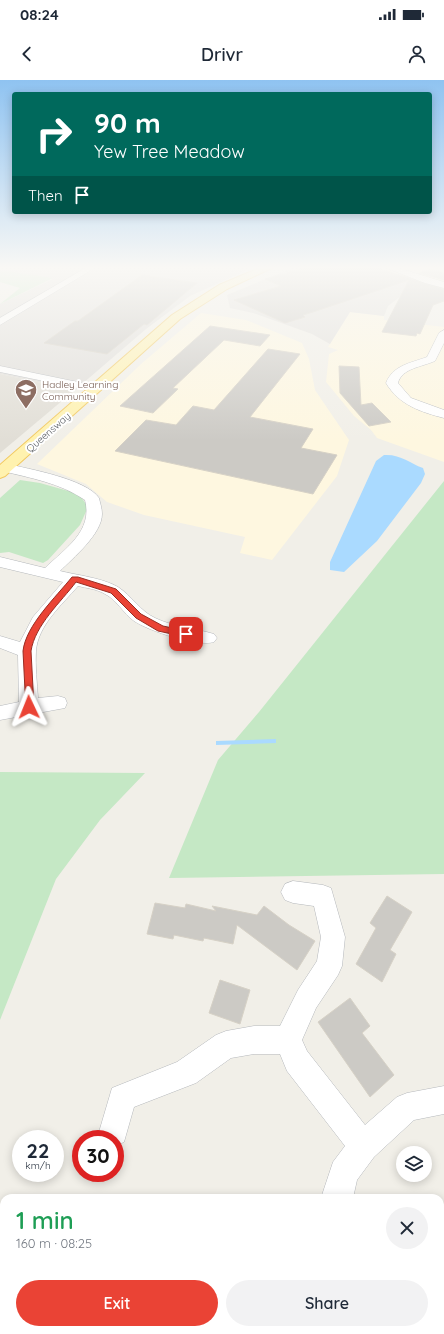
<!DOCTYPE html>
<html lang="en">
<head>
<meta charset="utf-8">
<style>
	:root { --surface:#fff; --page:#f2f2f3; --text:#1f2937; --muted:#747a83; --accent:#ea4335 }
	body { margin:0; font-family:Quicksand,sans-serif; background:var(--page); color:var(--text); height:100vh; display:flex; flex-direction:column; font-size:15px; white-space:nowrap }
	* { box-sizing:border-box; margin:0 }
	p { font-size:13px; color:var(--muted) }
	.icon { flex:none; width:22px; height:22px; fill:none; stroke:currentColor; stroke-width:2; stroke-linecap:round; stroke-linejoin:round }
	.map { position:relative; flex:1; overflow:hidden }
	.sheet { position:absolute; left:0px; top:1114px; width:444px; height:140px; display:flex; flex-direction:column; background:var(--surface); border-radius:12px 12px 0 0; box-shadow:0 2px 10px #0003 }
	.sheet>* { flex:none }
	.guide { position:absolute; left:12px; top:12px; width:420px; height:122px; border-radius:4px; box-shadow:0 2px 10px #0003; background:#00695c; color:#fff; overflow:hidden }
	.tools { position:absolute; left:396px; top:1066px; display:grid; gap:8px }
	.tools a { display:grid; place-items:center; width:36px; height:36px; border-radius:50%; background:var(--surface); box-shadow:0 2px 10px #0003; font-size:20px }
	.speed { position:absolute; left:12px; top:1050px; display:flex; gap:8px; font-size:20px; font-weight:700; text-align:center }
	.speed>* { display:grid; place-content:center; width:52px; height:52px; border-radius:50%; background:var(--surface); box-shadow:0 2px 10px #0003; line-height:1 }
	.speed small { font-size:10px; font-weight:400 }
	.speed .limit { border:6px solid #d22; background:#fff; color:#111 }
	.pin { position:absolute; display:grid; place-items:center; width:34px; height:34px; color:#fff; margin:-17px; border-radius:8px; box-shadow:0 2px 6px #0006 }
	.me { position:absolute; width:44px; margin:-22px; rotate:358deg; stroke-linejoin:round; filter:drop-shadow(0 0 3px #0008) }
	.turn { display:flex; align-items:center; gap:14px; height:84px; padding:0 16px; font-size:18px }
	.turn .icon { width:52px; height:52px; stroke-width:2.5 }
	.turn b { display:block; font-size:28px; line-height:34px }
	.then { display:flex; align-items:center; height:38px; padding:0 16px; background:#0003; gap:8px; font-size:15px }
	.round { display:grid; place-items:center; flex:none; width:42px; height:42px; border-radius:21px; background:var(--page) }
	.overview { display:flex; align-items:center; justify-content:space-between; height:68px; padding:0 16px }
	h1 { font-size:24px; font-weight:600; line-height:30px; color:#1e9e55 }
	.cta { display:flex; gap:8px; margin-top:auto; padding:8px 16px }
	.cta a { flex:1; height:46px; border-radius:24px; background:var(--accent); color:#fff; font-size:16px; font-weight:600; line-height:46px; text-align:center }
	.cta a+a { background:var(--page); color:var(--text) }
	.status { display:flex; justify-content:space-between; align-items:center; height:28px; padding:0 20px; background:var(--surface); direction:ltr }
	.status svg { height:11px; fill:currentColor }
	header { display:flex; justify-content:space-between; align-items:center; height:52px; padding:0 16px; background:var(--surface); font-size:18px; font-weight:600 }
	.map>svg:first-child { display:block }
	.commercial { fill:#fef7e0 }
	.industrial { fill:#e0deda }
	.education { fill:#e1ded6 }
	.green { fill:#c5e8c5 }
	.water { fill:#aadaff }
	.building { fill:#cccac5; stroke:#d6d1c6 }
	.lines { fill:none; stroke-linecap:round; stroke-linejoin:round }
	.street-casing { stroke:#b5b8bc; stroke-width:1 }
	.primary-casing { stroke:#f2c960; stroke-width:2 }
	.street { fill:#fff; fill-rule:evenodd }
	.primary { fill:#fff2af; fill-rule:evenodd }
	.route { fill:#ea4335; stroke:#982c22 }
	.labels { text-anchor:middle; stroke-width:4; stroke-linejoin:round; paint-order:stroke }
	.far-education-label { font-size:10px; fill:#785e54; stroke:#fff; text-anchor:start }
	.far-street-label { font-size:10px; fill:#5f6368; stroke:#fff }
</style>
</head>
<body>
<div class="status"><b>08:24</b><svg viewBox="0 0 49 12"><path d="M0 12V9h3v3zM5 12V6h3v6zM10 12V3h3v9zM15 12V0h3v12zM26 1h20v11H26zM47 4h2v5h-2z"/></svg></div>
<header><svg class="icon" aria-label="back" viewBox="0 0 24 24"><path d="M15 5l-7 7 7 7"/></svg>Drivr<svg class="icon" aria-label="person" viewBox="0 0 24 24"><circle cx="12" cy="8" r="4"/><path d="M4 21q1-7 8-7t8 7"/></svg></header>
<div class="map">
<svg width="444" height="1254" viewBox="0 0 444 1254">
	<rect width="100%" height="100%" fill="#f1efe8"/>
	<g class="commercial">
		<path d="M373,186H444V211Z"/>
		<path d="M350,232L384,236V240L444,247V382L377,358L371,350L354,336L326,302L329,274L338,270L328,267Z"/>
		<path d="M201,233L246,240L302,263L309,279L315,310L349,360L337,396L272,480L240,473L245,457L144,435L107,422L86,404L37,384L141,284Z"/>
	</g>
	<g class="industrial">
		<path d="M0,186H256L190,216L146,249L75,310L0,294V224L53,199L0,190Z"/>
		<path d="M297,186H373L431,206L410,209L388,226L384,236L350,232L330,264L312,254L253,233L230,228L227,215Z"/>
	</g>
	<path class="education" d="M0,294L75,310L0,373Z"/>
	<g class="green">
		<path d="M0,190L53,198L0,224L20,208L0,202Z"/>
		<path d="M20,400L40,403L79,414L88,427L80,445L48,480L43,483L9,472L0,473V418Z"/>
		<path d="M444,401V794L169,798L218,680L259,632Z"/>
		<path d="M0,692L145,693L100,740L56,799L0,940Z"/>
	</g>
	<g class="water">
		<path d="M384,375C401,374 409,383 423,388L425,394L421,403L377,461L344,492L330,490V482L376,381Z"/>
		<path d="M276,659V663L216,665V661Z"/>
	</g>
	<g class="building">
		<path d="M312,186H379L380,189L444,209V221L433,225L420,254L417,253L416,256L382,252L409,200L313,232L303,235L305,237L285,243L234,220L281,206L265,199Z"/>
		<path d="M431,189L444,193V200L419,193Z"/>
		<path d="M142,195L197,203L147,245L144,244L107,274L44,263L75,241H78Z"/>
		<path d="M210,246L270,255L260,266L224,260L173,308L178,309L153,333L120,326Z"/>
		<path d="M268,269L300,274L250,337L313,349L301,368L337,375L313,414L115,371L146,340L176,345L193,326L214,330Z"/>
		<path d="M339,286L359,287L361,325L372,323L391,342L369,346L340,313Z"/>
		<path d="M387,816L412,832L390,870L396,874L382,902L356,884L376,848L370,843Z"/>
		<path d="M155,823L185,828L186,824L216,831L212,826L257,835L264,826L289,845L315,861L297,890L237,845L233,864L204,858L203,861L174,855L173,859L147,854Z"/>
		<path d="M220,900L250,910L240,944L209,933Z"/>
		<path d="M350,918L370,946L362,953L394,995L370,1017L318,942Z"/>
	</g>
	<g class="lines">
		<g class="street-casing">
			<g id="street">
				<path d="M89,186H98L0,245V238Z"/>
				<path d="M381,186H392L444,202V208L425,203Z"/>
				<path d="M444,250V263L435,281C422,287 402,288 398,303L411,318L444,330V338C421,332 399,325 386,303C393,285 411,283 427,277L439,253Z"/>
				<path d="M0,286L97,306L103,309L97,312L0,292Z"/>
				<path d="M7,384C29,389 86,399 99,418C100,423 102,428 102,434C102,454 73,478 60,491C76,495 103,498 118,507C132,516 140,531 155,538C174,547 194,548 214,554L217,558L214,562C197,567 149,551 134,541C123,533 117,520 105,514C97,509 86,508 78,506C62,525 38,545 36,571C35,586 37,603 38,618L58,616L65,618L67,623L65,628L0,640V626L19,622L18,575L0,568V556L20,562L33,537L63,502L0,487V477L45,488C66,468 93,451 85,420C60,403 31,398 2,391L0,388Z"/>
				<path d="M293,801L323,805L331,808L345,857L342,886L338,895L316,928L302,960L307,971L365,1045L397,1017L407,1013L444,1006V1034L414,1040L374,1077L357,1100L353,1118H321L333,1082L345,1066L287,991L280,974H254L231,978L196,1003L134,1027L124,1062L115,1066V1059H102L99,1052L112,1008L177,982L216,955L226,951L254,946H280L298,910L317,881L321,857L314,826L293,823L285,820L281,812L285,804Z"/>
				<rect x="314" y="1250" width="34" height="4"/>
			</g>
		</g>
		<g class="primary-casing">
			<path id="primary" d="M264,186H276L227,209L180,239L5,396L0,398V385L172,235L219,205Z"/>
		</g>
		<use href="#street" class="street"/>
		<use href="#primary" class="primary"/>
	</g>
	<linearGradient id="sky" x2="0" y2="1"><stop stop-color="#8fc3f1"/><stop offset="0.52" stop-color="#f9f8f5"/><stop offset="1" stop-color="#f9f8f5" stop-opacity="0"/></linearGradient>
	<rect width="444" height="361" fill="url(#sky)"/>
	<path class="route" d="M72,497H78L116,509L141,534L163,546L186,551L191,554L186,557L158,551L136,538L111,513L76,502C61,522 35,545 31,571L34,627L29,631L26,630L23,571C26,545 56,517 72,497Z"/>
	<defs>
		<g id="school-pin" transform="scale(1.15)"><path d="M0 17L-7.5 6A9.5 9.5 0 1 1 7.5 6Z" fill="#8d6e63" stroke="#fff"/><path d="M0-5L7-2L0 1L-7-2ZM-4 1L0 2.5L4 1V4Q0 6-4 4Z" fill="#fff"/></g>
	</defs>
	<g fill-rule="evenodd">
		<use href="#school-pin" x="26" y="310"/>
	</g>
	<g class="labels">
		<g class="far-education-label">
			<text x="42" y="308">Hadley Learning<tspan x="42" dy="12">Community</tspan></text>
		</g>
		<g class="far-street-label">
			<text transform="translate(48 352) rotate(-41)" y="4">Queensway</text>
		</g>
	</g>
</svg>
<div class="tools">
<a><svg class="icon" aria-label="layers" viewBox="0 0 24 24"><path d="M12 4l9 5-9 5-9-5zM3 14l9 5 9-5"/></svg></a>
</div>
<div class="speed"><div>22<small>km/h</small></div><div class="limit">30</div></div>
<div class="pin" style="left:186px;top:554px;background:#d93025"><svg class="icon" aria-label="arrive" viewBox="0 0 24 24"><path d="M6 21V4h12l-3 4 3 4H6"/></svg></div>
<svg class="me" style="left:29px;top:627px" viewBox="-20 -20 40 40"><path d="M0-17L14 15 0 8-14 15z" fill="#ea4335" stroke="#fff" stroke-width="4"/></svg>
<div class="guide">
<div class="turn"><svg class="icon" aria-label="right" viewBox="0 0 24 24"><path d="M7 20v-9h11M14 6l5 5-5 5"/></svg><div><b>90 m</b>Yew Tree Meadow</div></div>
<div class="then">Then<svg class="icon" aria-label="arrive" viewBox="0 0 24 24"><path d="M6 21V4h12l-3 4 3 4H6"/></svg></div>
</div>
<section class="sheet">
<div class="overview"><div><h1>1 min</h1><p>160 m · 08:25</p></div><a class="round"><svg class="icon" aria-label="close" viewBox="0 0 24 24"><path d="M6 6l12 12M18 6L6 18"/></svg></a></div>
<div class="cta"><a>Exit</a><a>Share</a></div>
</section>
</div>
</body>
</html>
